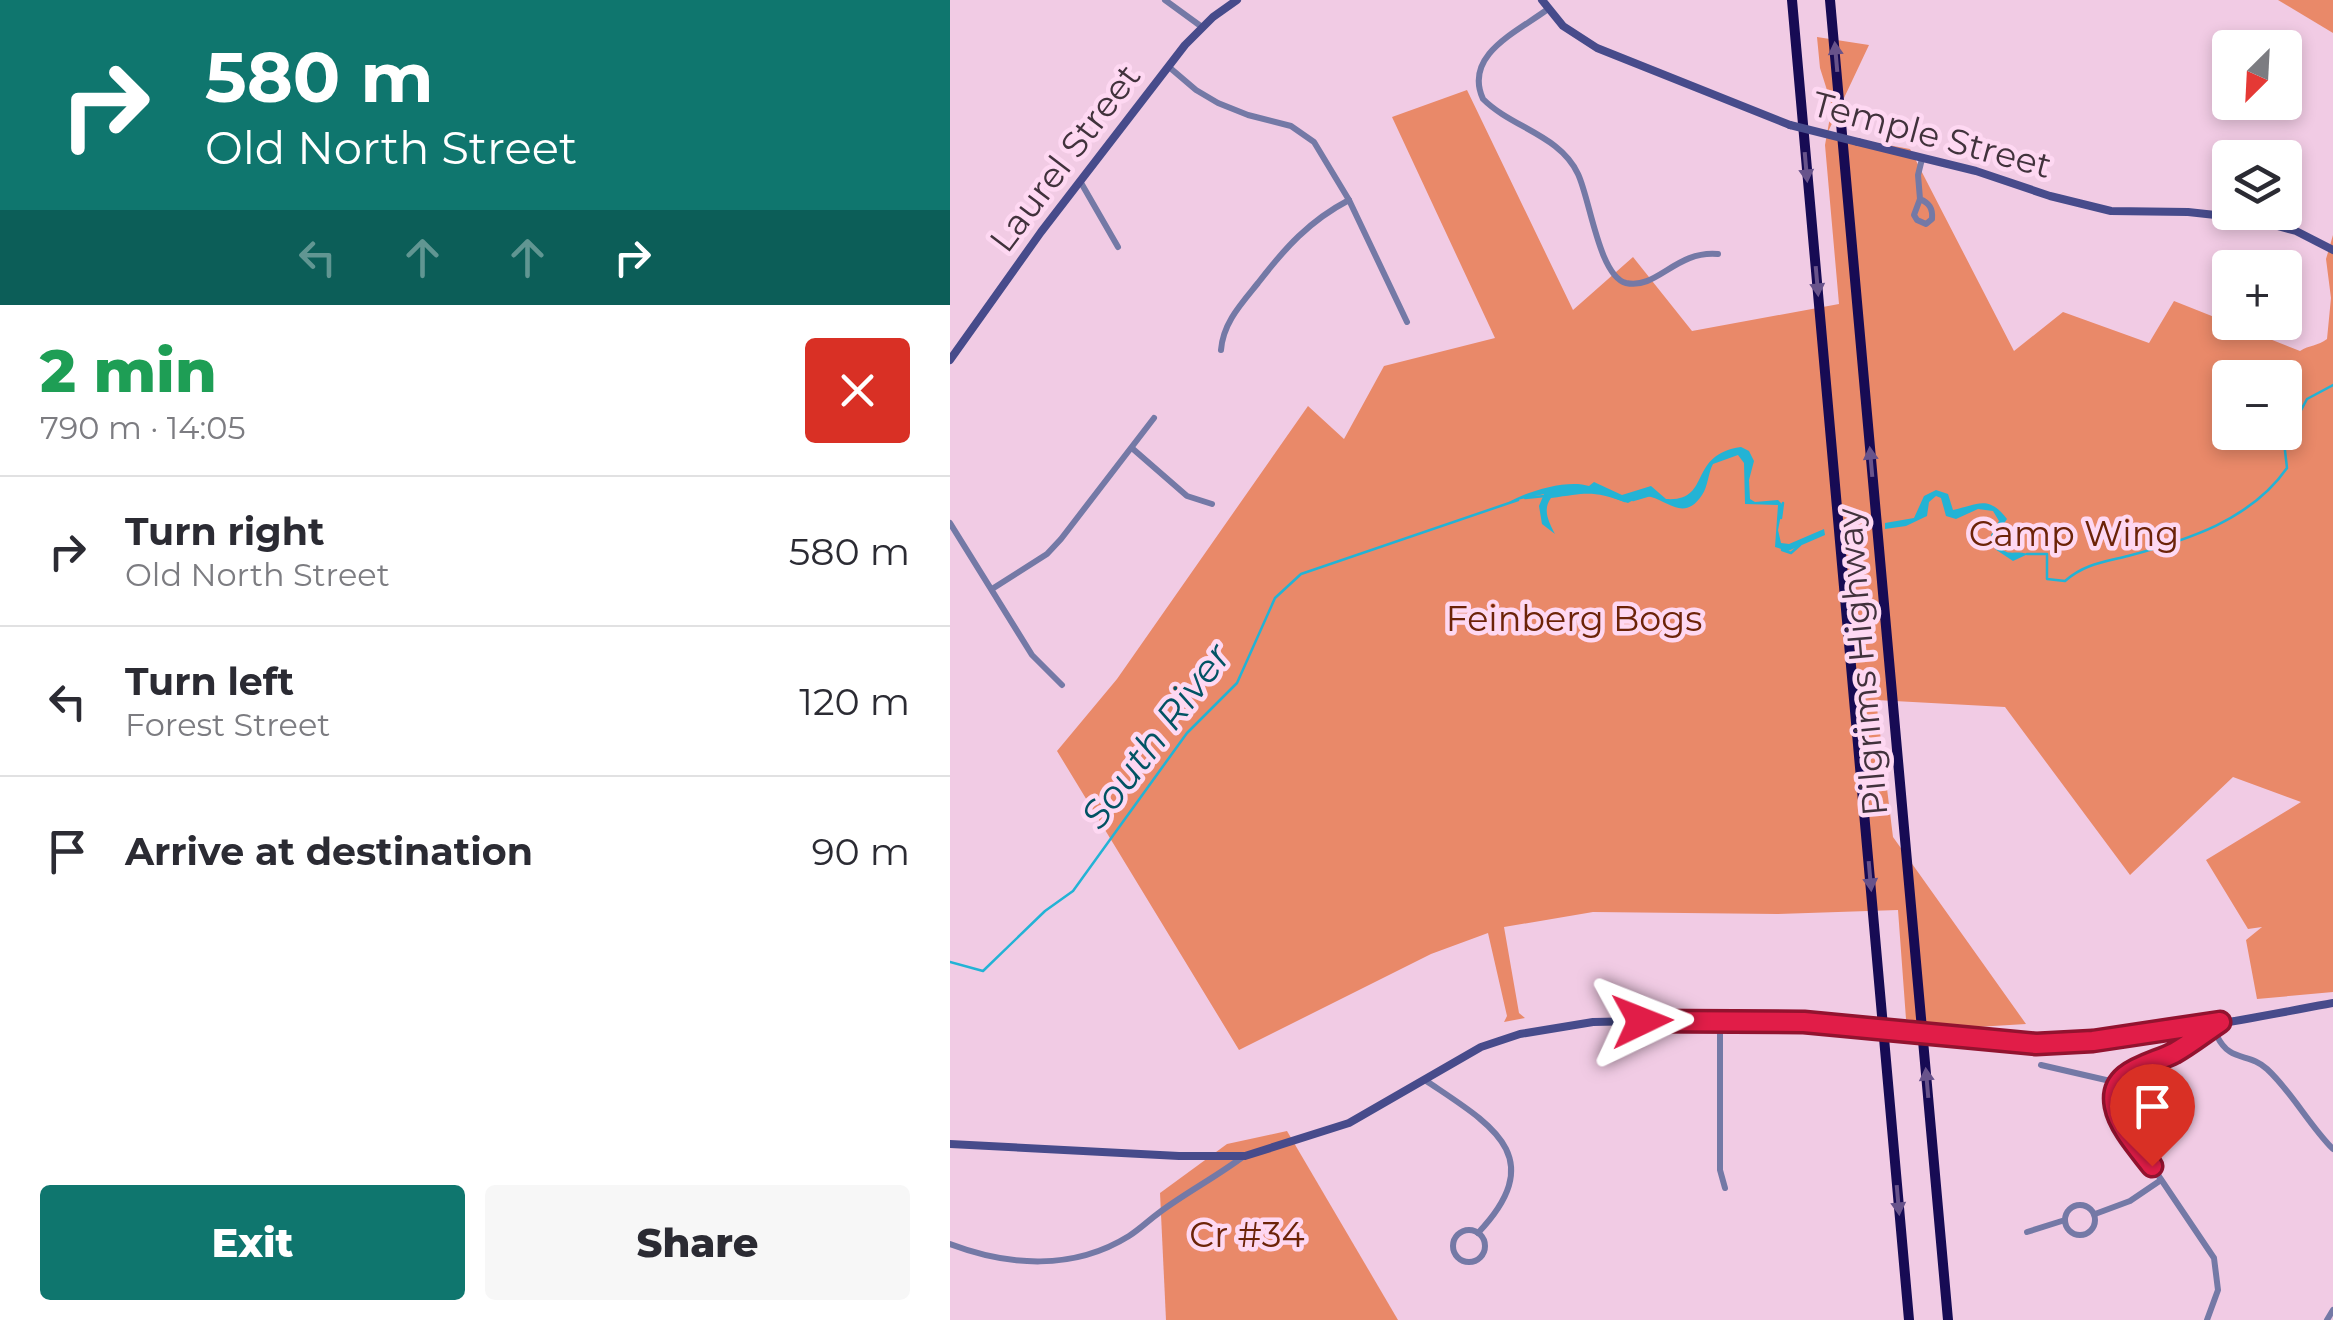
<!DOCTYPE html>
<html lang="en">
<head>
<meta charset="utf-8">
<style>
	:root { --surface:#fff; --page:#f7f7f7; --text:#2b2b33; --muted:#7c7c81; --line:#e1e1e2; --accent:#0f766e }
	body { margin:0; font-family:Montserrat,sans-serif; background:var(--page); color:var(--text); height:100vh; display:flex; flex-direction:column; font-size:38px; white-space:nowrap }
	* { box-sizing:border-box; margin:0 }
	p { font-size:32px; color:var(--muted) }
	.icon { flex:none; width:55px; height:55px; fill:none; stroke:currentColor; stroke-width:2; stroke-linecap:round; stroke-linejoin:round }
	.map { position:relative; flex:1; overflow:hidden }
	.drawer { display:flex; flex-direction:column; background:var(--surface); width:950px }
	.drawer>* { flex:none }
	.hud { background:#0f766e; color:#fff; overflow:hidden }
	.needle { width:65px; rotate:204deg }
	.controls { position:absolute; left:1262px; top:30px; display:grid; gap:20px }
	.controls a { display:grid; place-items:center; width:90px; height:90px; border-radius:10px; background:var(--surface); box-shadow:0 5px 15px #0003; font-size:50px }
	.pin { position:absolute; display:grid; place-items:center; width:85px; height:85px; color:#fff; margin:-102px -42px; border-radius:50% 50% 50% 0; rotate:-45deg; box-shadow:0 0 10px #0007 }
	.pin .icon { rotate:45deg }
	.me { position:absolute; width:110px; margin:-55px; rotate:88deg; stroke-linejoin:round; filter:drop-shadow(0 0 8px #0008) }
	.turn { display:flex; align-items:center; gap:35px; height:210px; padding:0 40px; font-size:45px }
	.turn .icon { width:130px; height:130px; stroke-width:2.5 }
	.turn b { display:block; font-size:70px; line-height:85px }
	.lanes { display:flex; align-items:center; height:95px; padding:0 40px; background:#0003; justify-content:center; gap:50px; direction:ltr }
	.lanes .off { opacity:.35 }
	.round { display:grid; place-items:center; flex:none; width:105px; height:105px; border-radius:10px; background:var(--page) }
	.summary { display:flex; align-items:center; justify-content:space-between; height:170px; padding:0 40px }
	h1 { font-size:60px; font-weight:800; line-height:75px; color:#1e9e55 }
	.action { display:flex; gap:20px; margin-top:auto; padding:20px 40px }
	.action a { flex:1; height:115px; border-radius:10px; background:var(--accent); color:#fff; font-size:40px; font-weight:800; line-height:115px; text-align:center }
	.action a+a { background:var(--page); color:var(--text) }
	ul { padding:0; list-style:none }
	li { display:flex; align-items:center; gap:30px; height:150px; padding:0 40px; border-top:2px solid var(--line) }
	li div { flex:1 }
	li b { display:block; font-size:38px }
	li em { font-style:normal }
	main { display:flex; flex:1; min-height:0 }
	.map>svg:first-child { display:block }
	.green { fill:#e98969; fill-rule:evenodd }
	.water { fill:#23b3d5 }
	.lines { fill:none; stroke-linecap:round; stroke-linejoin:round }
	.stream { stroke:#23b3d5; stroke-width:2.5 }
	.street { stroke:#7479a6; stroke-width:6 }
	.secondary { stroke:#474b8b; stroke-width:8 }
	.highway { stroke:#170b54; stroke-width:10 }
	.secondary-bridge { stroke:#474b8b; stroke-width:8 }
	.oneway { fill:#68538b }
	.route-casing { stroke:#92132f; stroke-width:25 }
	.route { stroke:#e11d48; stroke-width:18 }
	.labels { text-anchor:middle; stroke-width:9; stroke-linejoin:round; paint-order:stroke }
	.street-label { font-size:35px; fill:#41323c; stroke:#fed8f2 }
	.park-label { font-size:35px; fill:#6c2308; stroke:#fed8f2 }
	.water-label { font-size:38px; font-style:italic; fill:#025364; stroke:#fed8f2 }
</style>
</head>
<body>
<main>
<section class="drawer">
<div class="hud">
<div class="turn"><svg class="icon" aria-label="right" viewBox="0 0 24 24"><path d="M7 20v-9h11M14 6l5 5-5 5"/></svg><div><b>580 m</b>Old North Street</div></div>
<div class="lanes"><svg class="icon off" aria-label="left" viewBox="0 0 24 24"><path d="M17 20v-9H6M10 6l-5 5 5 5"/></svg><svg class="icon off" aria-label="ahead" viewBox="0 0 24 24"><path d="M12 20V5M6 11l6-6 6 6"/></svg><svg class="icon off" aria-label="ahead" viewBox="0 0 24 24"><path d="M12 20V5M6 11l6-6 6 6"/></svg><svg class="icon" aria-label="right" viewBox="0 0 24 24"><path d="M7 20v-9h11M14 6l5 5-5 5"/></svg></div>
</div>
<div class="summary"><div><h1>2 min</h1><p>790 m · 14:05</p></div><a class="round" style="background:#d93025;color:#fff"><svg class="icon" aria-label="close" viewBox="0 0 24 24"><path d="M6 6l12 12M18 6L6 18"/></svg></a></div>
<ul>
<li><svg class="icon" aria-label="right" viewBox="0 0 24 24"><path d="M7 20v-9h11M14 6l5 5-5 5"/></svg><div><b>Turn right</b><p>Old North Street</p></div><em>580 m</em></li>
<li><svg class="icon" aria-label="left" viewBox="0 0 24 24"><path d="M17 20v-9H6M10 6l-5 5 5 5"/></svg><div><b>Turn left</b><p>Forest Street</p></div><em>120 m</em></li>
<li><svg class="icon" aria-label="arrive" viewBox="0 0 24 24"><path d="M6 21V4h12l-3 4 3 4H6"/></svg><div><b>Arrive at destination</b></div><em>90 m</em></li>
</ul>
<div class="action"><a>Exit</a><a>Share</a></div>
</section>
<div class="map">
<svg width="1383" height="1320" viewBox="0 0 1383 1320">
	<rect width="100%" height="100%" fill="#f1cbe4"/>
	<g class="green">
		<path d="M1328,0H1383V33Z"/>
		<path d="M867,37L919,45L877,134L960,149L1064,351L1113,312L1199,343L1224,301L1350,351C1359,345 1368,346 1377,339L1381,298L1376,259L1383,235V992L1307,999L1296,940L1312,927L1298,929L1256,860L1351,802L1283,777L1180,875L1055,707L926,700L943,837L1076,1024L1010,1028L956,1019L948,910L827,914L643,912L554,927L569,1013L575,1018L554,1022L557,1016L538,933L481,954L289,1050L107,751L167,679L358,406L394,439L434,366L545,338L442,117L517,90L623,310L683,257L742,331L889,304L875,145L882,106L870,68ZM1280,378H1335V432H1280Z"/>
		<path d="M337,1131L448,1320H216L210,1193L277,1144Z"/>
	</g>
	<g class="water">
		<path d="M791,447L799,451L804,461L799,480L800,499L805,502L828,500L833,505L828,530L831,543L839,544L874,529L875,535L838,551L825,547L828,505L795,504L794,463L788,455L763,464C758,473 758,487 752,495C735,521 719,502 701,497C693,494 686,499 678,503C641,490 638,493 601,498C592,510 599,522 605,534L592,524L589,506L594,494L559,502C578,491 618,479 639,486L644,482L672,495L701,486L716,499C763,502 736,455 791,447Z"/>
		<path d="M986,490L998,494L1003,510C1027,505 1038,494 1057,519L1046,535C1053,561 1061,549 1078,554L1063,561L1045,549L1041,535L1049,521L1043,511L1028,509L1006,519L996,516L991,498L986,496L979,502L977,516L956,526L935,529V523L964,518L974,496Z"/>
	</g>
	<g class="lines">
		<g class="stream">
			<path d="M660,495L675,501"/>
			<path d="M575,498L595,496"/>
			<path d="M683,500L700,495"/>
			<path d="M831,518L833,503"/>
			<path d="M832,550L841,553L850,545"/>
			<path d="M1077,554H1097V579L1115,581C1134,564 1154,562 1178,556C1237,540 1301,520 1337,468L1334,442L1357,399L1383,385"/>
			<path d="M0,962L33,971L95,911L123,891L237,733L287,683L325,598L351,574L568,500"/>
		</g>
		<g class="street">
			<path d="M215,0L252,27"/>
			<path d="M598,9C567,32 513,55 533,99C562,128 610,135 628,174C640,199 649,276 676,283C707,290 726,250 768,254"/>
			<path d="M219,67L246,90L268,103L298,115L341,126L364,142L399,200L457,322"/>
			<path d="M130,181L168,247"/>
			<path d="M970,199C979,203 983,208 982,219L976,224L967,220L964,215L970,199L968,175L972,159"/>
			<path d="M271,350C273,323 291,304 308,283C335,248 359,221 399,200"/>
			<path d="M183,449L237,496L262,504"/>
			<path d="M0,523L82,655L112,685"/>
			<path d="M42,589L97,554L111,539L204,418"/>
			<path d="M770,1020V1170L775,1188"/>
			<path d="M1269,1022L1267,1036C1280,1063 1299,1052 1317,1069C1342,1092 1359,1125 1383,1149"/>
			<path d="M1091,1065L1169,1083L1181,1071L1228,1051L1264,1025"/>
			<path d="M475,1080C538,1123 602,1155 528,1233"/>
			<path d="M1169,1083L1165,1104L1171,1120L1264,1258L1268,1290L1257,1320"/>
			<circle cx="1130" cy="1220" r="15"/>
			<path d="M1145,1214L1180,1201L1211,1180"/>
			<circle cx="519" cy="1246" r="16"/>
			<path d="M1077,1232L1115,1220"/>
			<path d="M0,1244C58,1266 123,1271 179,1236C190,1229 199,1220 210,1212C237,1192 266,1177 294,1156"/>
			<path d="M1377,1320L1383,1310"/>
		</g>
		<g class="secondary">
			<path d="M592,0L613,26L647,48L840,125"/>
			<path d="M908,142L1026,171L1100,196L1161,211L1238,212L1302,219L1346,231L1383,250"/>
			<path d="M0,360L91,232L235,45L263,17L287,0"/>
			<path d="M986,1036C1119,1056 1252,1027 1383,1003"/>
			<path d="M0,1144L229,1156H295L399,1123L531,1047L570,1034L643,1022L743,1020L853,1023L910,1028"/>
		</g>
		<g class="highway">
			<path d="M842,0L959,1320"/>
			<path d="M880,0L998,1320"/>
		</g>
		<g class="secondary-bridge">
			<path d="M840,125L908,142"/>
			<path d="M910,1028L986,1036"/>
		</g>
	</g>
	<defs><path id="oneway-solid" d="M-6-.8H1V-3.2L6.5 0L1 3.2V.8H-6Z" transform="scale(2.5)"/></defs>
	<g class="oneway">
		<use href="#oneway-solid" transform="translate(886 57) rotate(-95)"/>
		<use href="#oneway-solid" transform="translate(856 167) rotate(85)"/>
		<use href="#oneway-solid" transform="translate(867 281) rotate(85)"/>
		<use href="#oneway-solid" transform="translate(921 462) rotate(-95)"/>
		<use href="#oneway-solid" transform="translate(920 876) rotate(85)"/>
		<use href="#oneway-solid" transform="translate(977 1083) rotate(-95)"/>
		<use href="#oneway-solid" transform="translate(948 1200) rotate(85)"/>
	</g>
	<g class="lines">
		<g class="route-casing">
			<path id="route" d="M692,1021L854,1022L1086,1044L1143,1041L1270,1022C1255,1032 1240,1044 1224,1053C1201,1065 1158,1070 1165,1106C1169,1127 1189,1149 1202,1166"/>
		</g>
		<use href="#route" class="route"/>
	</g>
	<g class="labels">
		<g class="street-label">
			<text transform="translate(982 135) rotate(15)" y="12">Temple Street</text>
			<text transform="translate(115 158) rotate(-53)" y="12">Laurel Street</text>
			<text transform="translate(912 662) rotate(-95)" y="12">Pilgrims Highway</text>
		</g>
		<g class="park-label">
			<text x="1124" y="546">Camp Wing</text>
			<text x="624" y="631">Feinberg Bogs</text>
			<text x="297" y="1247">Cr #34</text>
		</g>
		<g class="water-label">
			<text transform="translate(206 736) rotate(-53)" y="13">South River</text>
		</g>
	</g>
</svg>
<div class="controls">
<a><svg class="needle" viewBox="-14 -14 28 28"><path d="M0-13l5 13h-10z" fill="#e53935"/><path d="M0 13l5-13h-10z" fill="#7c7c81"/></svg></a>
<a><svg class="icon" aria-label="layers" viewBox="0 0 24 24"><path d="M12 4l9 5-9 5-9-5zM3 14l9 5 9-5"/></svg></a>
<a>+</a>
<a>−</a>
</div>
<div class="pin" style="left:1202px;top:1166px;background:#d93025"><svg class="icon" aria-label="arrive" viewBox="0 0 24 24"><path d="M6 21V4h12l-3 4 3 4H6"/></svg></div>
<svg class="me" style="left:692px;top:1021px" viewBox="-20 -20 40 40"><path d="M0-17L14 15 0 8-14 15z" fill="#e11d48" stroke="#fff" stroke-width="4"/></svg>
</div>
</main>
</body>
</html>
